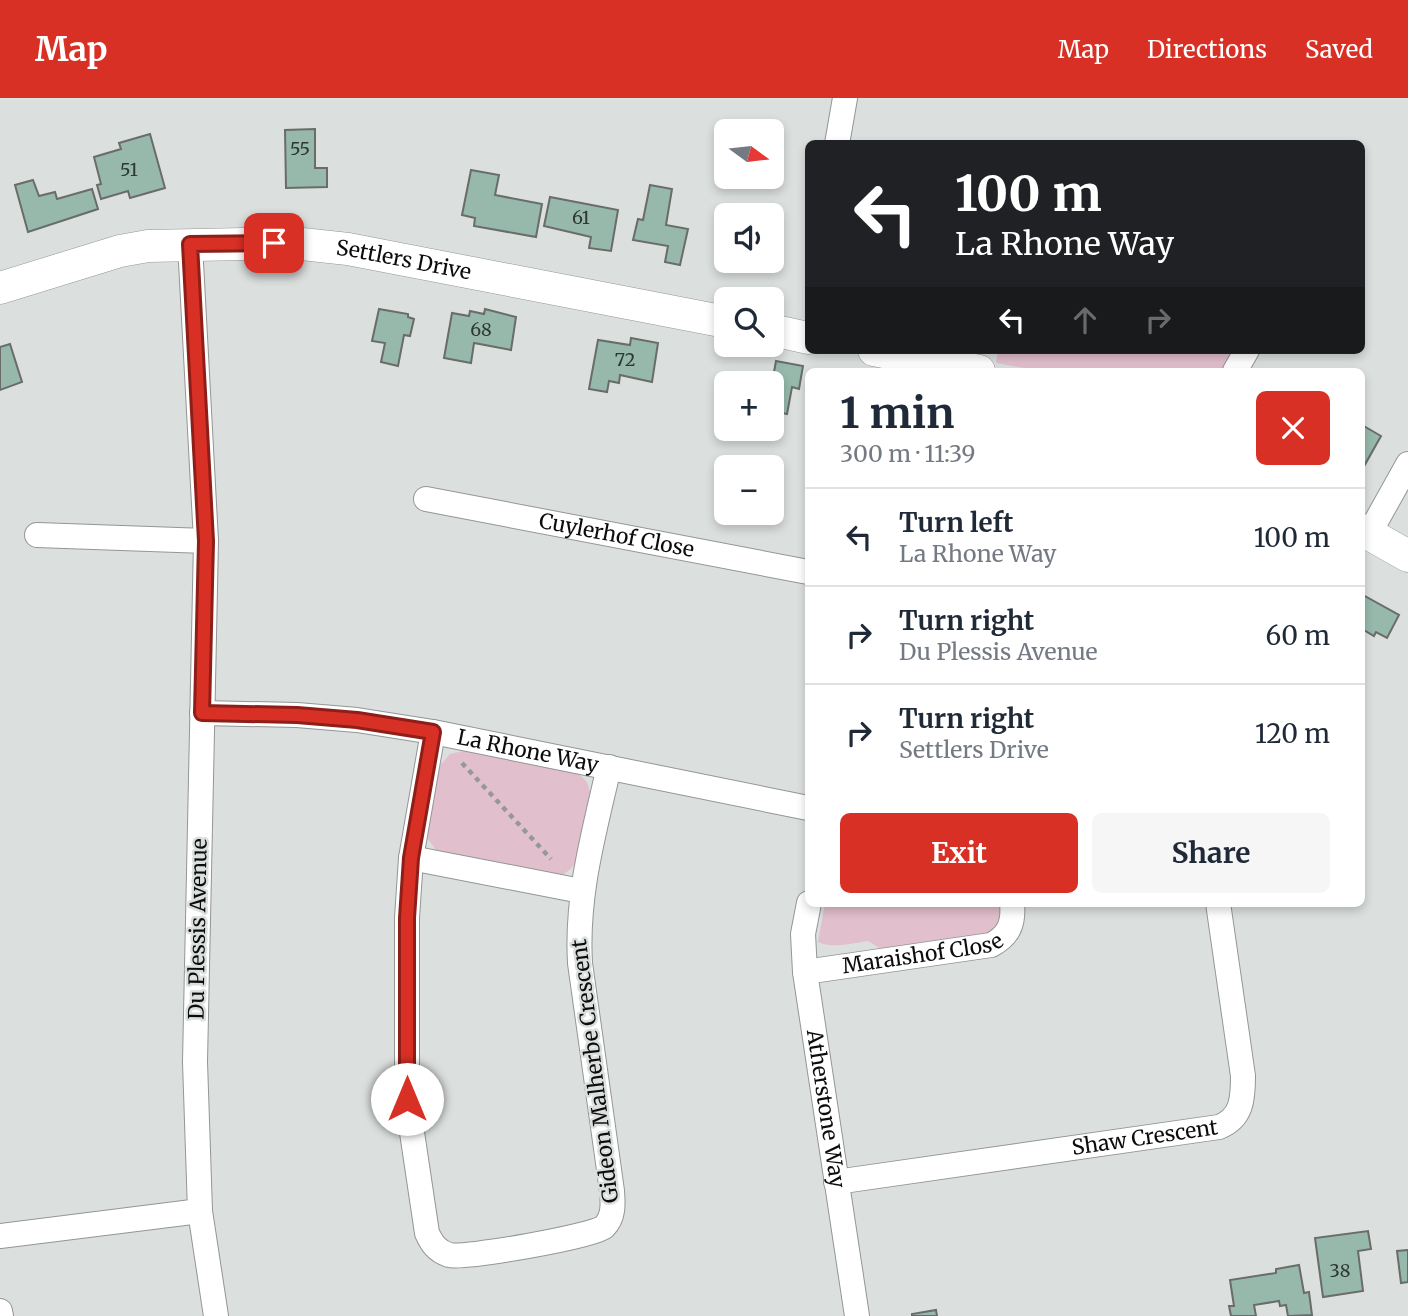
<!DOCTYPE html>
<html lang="en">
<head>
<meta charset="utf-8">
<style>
	:root { --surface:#fff; --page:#f6f6f7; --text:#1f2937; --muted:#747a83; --line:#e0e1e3; --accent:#d93025 }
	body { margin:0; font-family:Merriweather,serif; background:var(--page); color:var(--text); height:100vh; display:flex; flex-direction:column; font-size:26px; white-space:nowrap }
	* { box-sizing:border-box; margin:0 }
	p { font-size:23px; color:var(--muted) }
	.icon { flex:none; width:38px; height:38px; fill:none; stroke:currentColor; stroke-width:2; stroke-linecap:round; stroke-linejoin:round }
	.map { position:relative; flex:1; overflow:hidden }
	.side { position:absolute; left:805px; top:270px; width:560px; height:539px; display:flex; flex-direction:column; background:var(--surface); border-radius:10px; box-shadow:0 4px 10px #0003 }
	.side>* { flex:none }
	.guide { position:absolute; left:805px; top:42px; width:560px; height:214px; border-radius:10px; box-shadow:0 4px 10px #0003; background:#202124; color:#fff; overflow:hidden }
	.needle { width:46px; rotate:105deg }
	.fabs { position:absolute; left:714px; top:21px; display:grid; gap:14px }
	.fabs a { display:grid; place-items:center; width:70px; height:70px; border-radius:10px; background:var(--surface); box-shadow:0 4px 10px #0003; font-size:35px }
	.pin { position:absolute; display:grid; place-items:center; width:60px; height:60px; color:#fff; margin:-30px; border-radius:14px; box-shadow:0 4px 10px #0006 }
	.me { position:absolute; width:77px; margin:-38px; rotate:0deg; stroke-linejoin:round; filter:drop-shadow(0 0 5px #0008) }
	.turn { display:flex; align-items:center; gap:24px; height:147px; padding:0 35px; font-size:32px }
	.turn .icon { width:91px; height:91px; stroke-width:2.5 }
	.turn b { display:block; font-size:49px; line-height:60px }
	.lanes { display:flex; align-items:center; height:66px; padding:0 35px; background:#0003; justify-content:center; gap:35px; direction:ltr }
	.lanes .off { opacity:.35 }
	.round { display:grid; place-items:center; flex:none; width:74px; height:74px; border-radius:10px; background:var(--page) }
	.overview { display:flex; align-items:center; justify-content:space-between; height:119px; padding:0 35px }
	h1 { font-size:42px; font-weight:700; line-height:52px }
	.cta { display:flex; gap:14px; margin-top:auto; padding:14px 35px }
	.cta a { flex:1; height:80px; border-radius:10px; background:var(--accent); color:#fff; font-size:28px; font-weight:700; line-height:80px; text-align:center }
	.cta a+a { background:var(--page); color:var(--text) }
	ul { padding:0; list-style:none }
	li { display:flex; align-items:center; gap:21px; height:98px; padding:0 35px; border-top:2px solid var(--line) }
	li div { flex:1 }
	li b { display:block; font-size:26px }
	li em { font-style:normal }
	header { display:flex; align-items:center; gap:42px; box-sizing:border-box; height:98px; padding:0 35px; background:var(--accent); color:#fff }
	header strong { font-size:33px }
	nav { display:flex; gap:38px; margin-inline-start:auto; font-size:24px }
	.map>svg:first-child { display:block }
	.green { fill:#e1bfcc }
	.building { fill:#96b9ab; stroke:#696c6a; stroke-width:2 }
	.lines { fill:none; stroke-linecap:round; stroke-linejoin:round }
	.minor-casing { stroke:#939695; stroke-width:26 }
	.tertiary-casing { stroke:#939695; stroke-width:33 }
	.path { stroke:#959897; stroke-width:4.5; stroke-dasharray:5 5; stroke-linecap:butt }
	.minor { stroke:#fff; stroke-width:24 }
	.tertiary { stroke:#fff; stroke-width:32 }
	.route-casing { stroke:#8d1f18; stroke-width:18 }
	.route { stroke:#d93025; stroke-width:12 }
	.labels { text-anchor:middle; stroke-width:5; stroke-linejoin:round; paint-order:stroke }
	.number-label { font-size:18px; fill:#2e3733 }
	.street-label { font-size:21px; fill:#0b0c0b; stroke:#dbdfde }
</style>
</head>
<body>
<header>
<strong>Map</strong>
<nav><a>Map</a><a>Directions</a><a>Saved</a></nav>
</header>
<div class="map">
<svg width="1408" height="1218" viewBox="0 0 1408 1218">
	<rect width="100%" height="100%" fill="#dbdfde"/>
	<g class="green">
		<path d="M998,252H1237L1225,273H1041L996,265Z"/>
		<path d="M468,652L578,675L587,684L591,697L578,759C574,769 569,774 559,778L436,752L428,741L427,734L437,671L450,656Z"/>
		<path d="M825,805H1004L999,837L888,855L868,843C852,845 833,851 818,844Z"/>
	</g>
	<g class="building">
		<path d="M315,31V70H327V89L286,90L285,32Z"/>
		<path d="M150,36L165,90L130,100L128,93L101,101L97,87L101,86L94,59L121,51L119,45Z"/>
		<path d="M471,72L499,77L495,97L542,106L536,139L474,128L475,120L462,117Z"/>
		<path d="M33,82L39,98L55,94L57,101L92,91L98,111L28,134L15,87Z"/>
		<path d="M650,87L672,91L666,127L688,131L680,167L665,164L668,148L633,142L638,121L643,122Z"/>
		<path d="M550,99L618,112L611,153L589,150L591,139L544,128Z"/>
		<path d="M725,117L726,163H765L764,168L745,165L742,169L716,164Z"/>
		<path d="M379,211L408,216V219L414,221L410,238L404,237L398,268L381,264L385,245L372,243Z"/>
		<path d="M485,211L516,219L511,252L474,245L471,265L444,260L452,215L469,218L470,213L484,216Z"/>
		<path d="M631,240L658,245L652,284L620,277L619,285L609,283L607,294L589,291L598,242L630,247Z"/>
		<path d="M10,246L22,284L0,292V249Z"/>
		<path d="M776,263L803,268L799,291L792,289L787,316L772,313V285Z"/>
		<path d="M732,278L768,285H731Z"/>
		<path d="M1362,327L1381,338L1363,370L1362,369Z"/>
		<path d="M1363,497L1399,517L1387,540L1376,534L1374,538L1362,531Z"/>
		<path d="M1368,1133L1371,1151L1358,1153L1363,1193L1323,1199L1315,1140Z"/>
		<path d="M1408,1152V1184L1401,1185L1397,1153Z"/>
		<path d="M1299,1167L1304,1195L1309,1194L1312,1217L1288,1218L1286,1207L1280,1208L1279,1203L1254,1207L1256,1218H1231L1229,1208H1234L1230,1182L1276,1175V1171Z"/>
		<path d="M936,1212L937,1218H912V1216Z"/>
	</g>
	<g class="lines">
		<g class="minor-casing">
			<g id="minor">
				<path d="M837,46L845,0"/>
				<path d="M190,146L206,443L195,964L200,1113L216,1218"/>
				<path d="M1235,273L1247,252"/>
				<path id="s1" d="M426,401L808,474"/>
				<path d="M1369,436L1408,366"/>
				<path d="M37,437L206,443"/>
				<path id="s2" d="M202,615L297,617L357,622L433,634L808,710"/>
				<path d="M433,634L411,760L407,820V1001L427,1135C432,1146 437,1153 449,1157C464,1161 594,1138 604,1129C614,1119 613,1106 612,1093L580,865C576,797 594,735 609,669"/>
				<path d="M411,760L581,793"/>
				<path id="s3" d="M809,805L803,836L805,874L857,1218"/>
				<path id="s4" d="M805,874L991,847C1009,838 1014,825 1012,805"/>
				<path id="s5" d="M836,1084L1219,1029C1242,1020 1243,1001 1243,978L1218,805"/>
				<path d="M0,1138L200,1113"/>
				<path d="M0,1213L1,1218"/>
			</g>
		</g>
		<g class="tertiary-casing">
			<g id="tertiary">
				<path id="s6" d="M0,190L120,153L148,148L293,145L348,151L726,224"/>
				<path d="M772,232L808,240"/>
				<path d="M874,252L979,273"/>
				<path d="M1362,432L1408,458"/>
			</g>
		</g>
		<path class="path" d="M462,665L551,761"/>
		<use href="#minor" class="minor"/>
		<use href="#tertiary" class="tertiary"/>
	</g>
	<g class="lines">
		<g class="route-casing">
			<path id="route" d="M274,145L190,146L206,443L202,615L297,617L357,622L433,634L411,760L407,820V1001"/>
		</g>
		<use href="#route" class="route"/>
	</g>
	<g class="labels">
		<g class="number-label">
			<text x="300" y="57">55</text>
			<text x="129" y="78">51</text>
			<text x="581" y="126">61</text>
			<text x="481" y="238">68</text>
			<text x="625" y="268">72</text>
			<text x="1340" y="1179">38</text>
		</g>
		<g class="street-label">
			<text dy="7" stroke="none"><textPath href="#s6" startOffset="411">Settlers Drive</textPath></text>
			<text dy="7" stroke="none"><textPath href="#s1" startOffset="194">Cuylerhof Close</textPath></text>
			<text dy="7" stroke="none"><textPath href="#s2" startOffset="329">La Rhone Way</textPath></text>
			<text transform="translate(198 831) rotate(-89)" y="7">Du Plessis Avenue</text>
			<text dy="7" stroke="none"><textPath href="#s4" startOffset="119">Maraishof Close</textPath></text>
			<text transform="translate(595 973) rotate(-97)" y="7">Gideon Malherbe Crescent</text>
			<text dy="7" stroke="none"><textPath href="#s3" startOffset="208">Atherstone Way</textPath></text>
			<text dy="7" stroke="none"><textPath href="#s5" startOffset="312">Shaw Crescent</textPath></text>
		</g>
	</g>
</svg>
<div class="fabs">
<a><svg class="needle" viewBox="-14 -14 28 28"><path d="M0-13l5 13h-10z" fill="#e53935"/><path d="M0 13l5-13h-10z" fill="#747a83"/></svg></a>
<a><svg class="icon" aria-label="sound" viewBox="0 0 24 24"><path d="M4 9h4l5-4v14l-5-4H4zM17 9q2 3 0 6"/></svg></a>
<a><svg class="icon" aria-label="search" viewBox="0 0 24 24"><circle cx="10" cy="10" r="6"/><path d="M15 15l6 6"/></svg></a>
<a>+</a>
<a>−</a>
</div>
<div class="pin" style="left:274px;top:145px;background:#d93025"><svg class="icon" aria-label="arrive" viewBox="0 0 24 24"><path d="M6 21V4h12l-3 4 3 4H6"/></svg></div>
<svg class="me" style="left:407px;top:1001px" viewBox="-20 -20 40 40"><circle r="19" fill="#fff"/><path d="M0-13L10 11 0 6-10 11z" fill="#d93025"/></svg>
<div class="guide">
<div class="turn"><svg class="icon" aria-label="left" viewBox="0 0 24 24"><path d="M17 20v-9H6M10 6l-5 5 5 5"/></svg><div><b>100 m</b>La Rhone Way</div></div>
<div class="lanes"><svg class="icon" aria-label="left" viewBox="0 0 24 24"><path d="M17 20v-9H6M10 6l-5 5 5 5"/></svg><svg class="icon off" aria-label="ahead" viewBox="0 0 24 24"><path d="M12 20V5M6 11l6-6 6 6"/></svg><svg class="icon off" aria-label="right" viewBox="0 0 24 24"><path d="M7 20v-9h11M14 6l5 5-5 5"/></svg></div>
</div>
<section class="side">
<div class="overview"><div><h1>1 min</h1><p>300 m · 11:39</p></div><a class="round" style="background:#d93025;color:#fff"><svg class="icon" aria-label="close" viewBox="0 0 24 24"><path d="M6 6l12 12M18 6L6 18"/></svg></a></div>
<ul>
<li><svg class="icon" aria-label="left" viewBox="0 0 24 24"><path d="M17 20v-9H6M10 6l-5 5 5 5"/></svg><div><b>Turn left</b><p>La Rhone Way</p></div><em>100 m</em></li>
<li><svg class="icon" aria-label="right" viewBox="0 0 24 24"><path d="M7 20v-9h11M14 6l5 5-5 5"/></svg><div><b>Turn right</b><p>Du Plessis Avenue</p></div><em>60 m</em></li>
<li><svg class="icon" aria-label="right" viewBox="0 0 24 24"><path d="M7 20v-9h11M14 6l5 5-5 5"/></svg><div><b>Turn right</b><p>Settlers Drive</p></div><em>120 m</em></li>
</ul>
<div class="cta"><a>Exit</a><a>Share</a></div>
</section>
</div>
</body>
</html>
